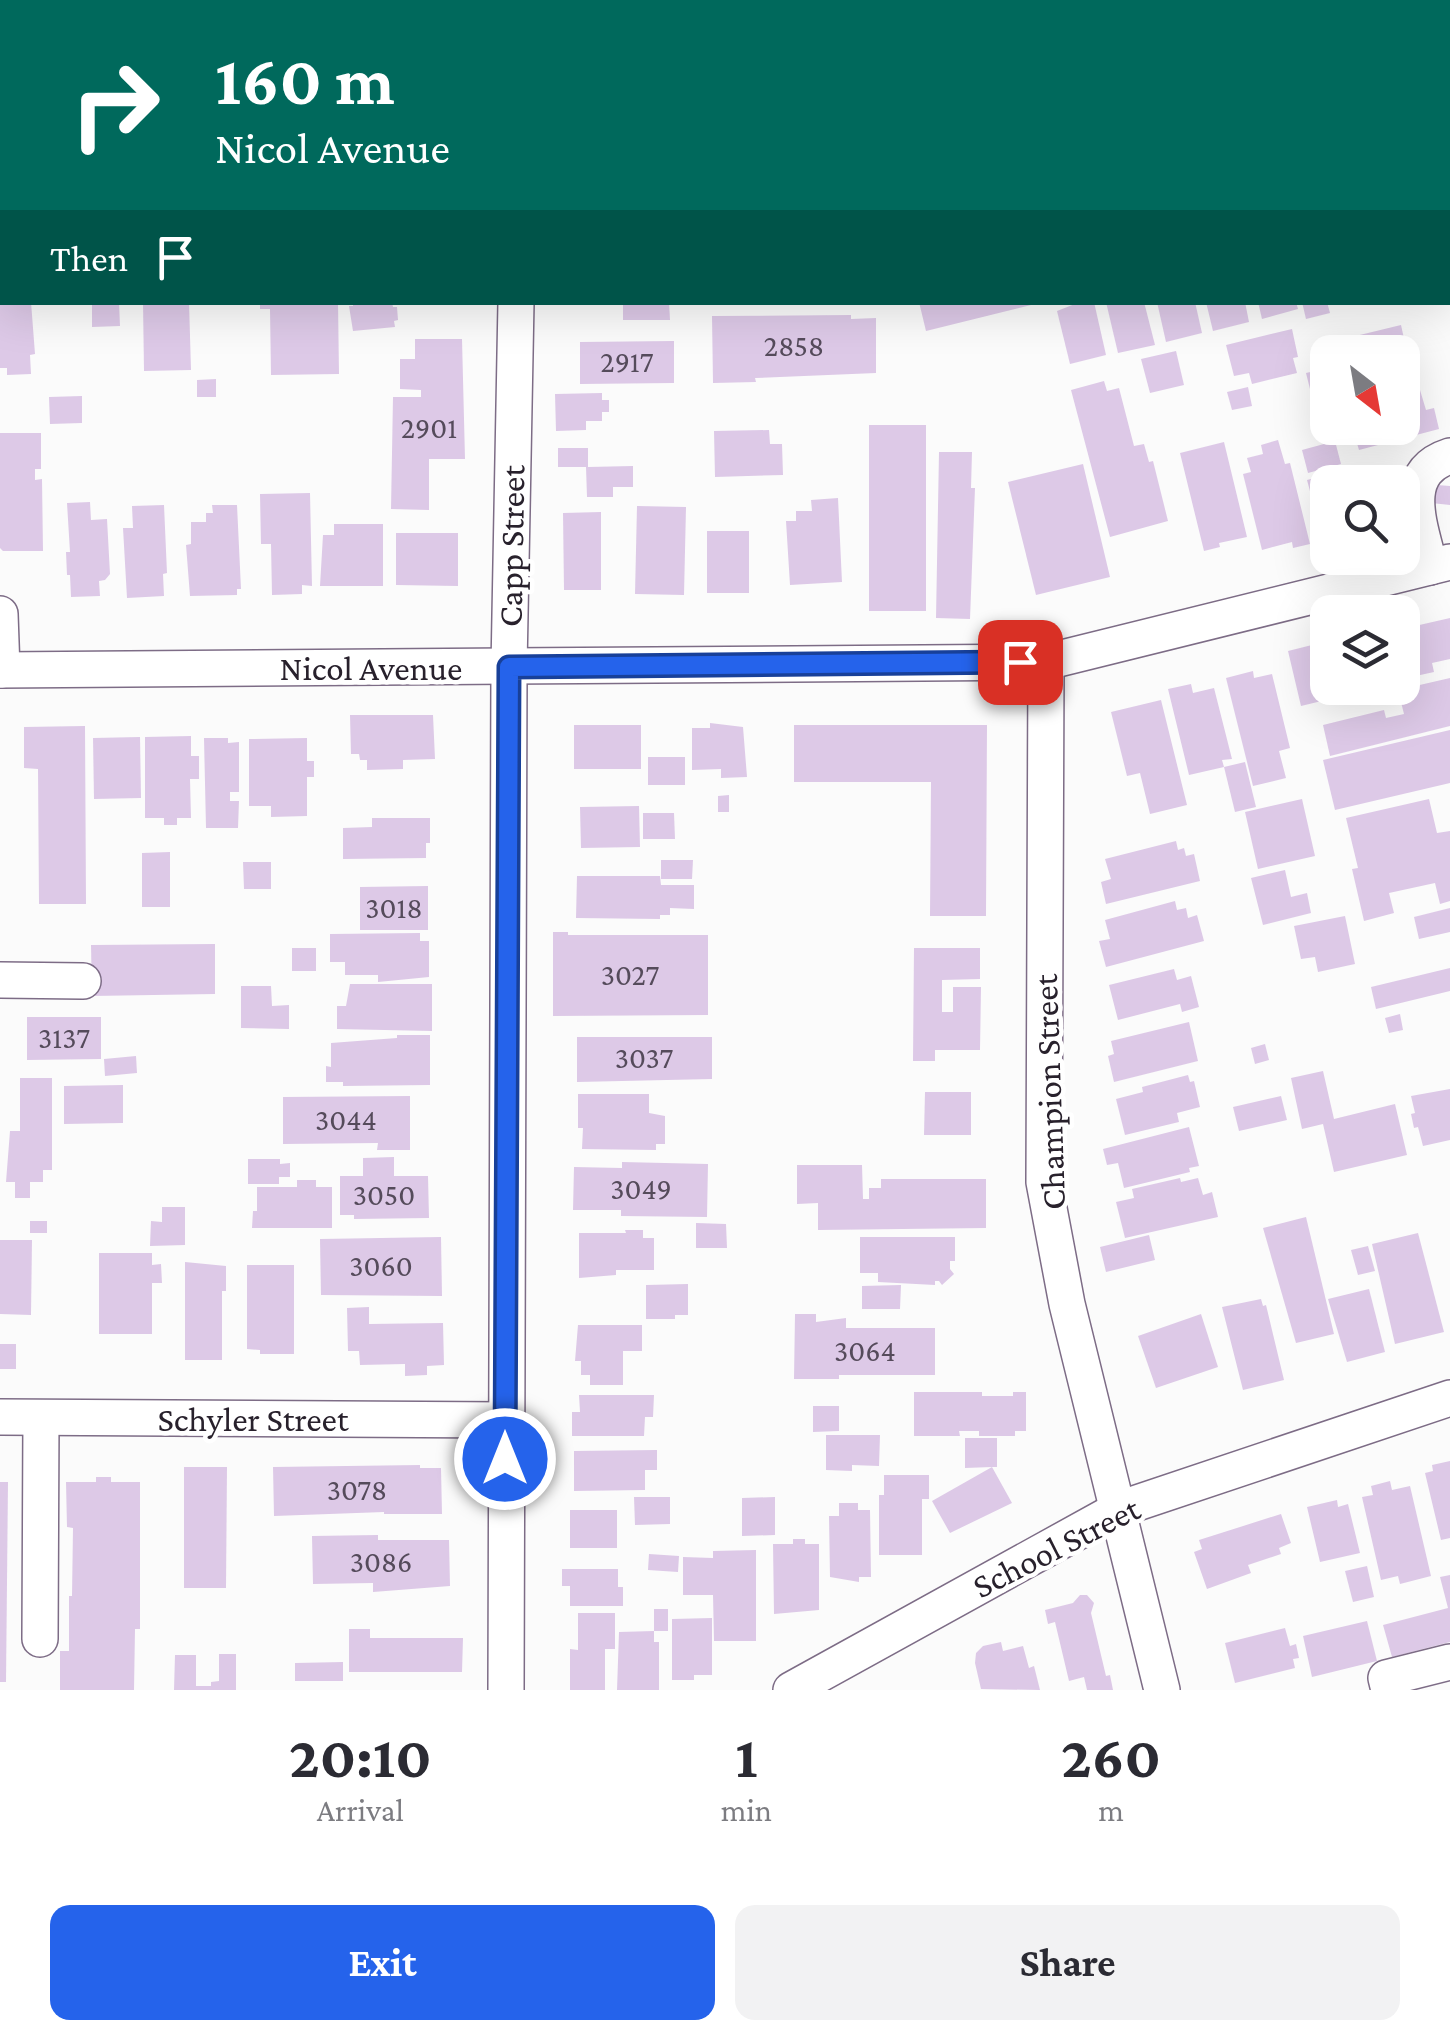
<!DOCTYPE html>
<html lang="en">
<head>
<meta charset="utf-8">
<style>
	:root { --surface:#fff; --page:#f2f2f3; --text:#2b2b33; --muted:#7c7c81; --accent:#2563eb }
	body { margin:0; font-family:"Crimson Pro",serif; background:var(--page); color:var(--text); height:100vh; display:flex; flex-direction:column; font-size:38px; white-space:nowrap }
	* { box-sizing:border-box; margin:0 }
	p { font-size:32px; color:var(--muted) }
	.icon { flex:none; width:55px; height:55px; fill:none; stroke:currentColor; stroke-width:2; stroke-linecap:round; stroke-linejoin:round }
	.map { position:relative; height:1690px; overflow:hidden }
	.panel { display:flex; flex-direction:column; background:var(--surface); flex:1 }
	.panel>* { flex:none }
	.hud { position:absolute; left:0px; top:0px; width:1450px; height:305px; box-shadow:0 10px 40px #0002; background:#00695c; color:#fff; overflow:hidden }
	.needle { width:65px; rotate:149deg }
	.controls { position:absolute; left:1310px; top:335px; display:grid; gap:20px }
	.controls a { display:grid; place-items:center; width:110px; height:110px; border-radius:20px; background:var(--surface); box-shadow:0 10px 40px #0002; font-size:50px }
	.pin { position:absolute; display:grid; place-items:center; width:85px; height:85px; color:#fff; margin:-42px; border-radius:20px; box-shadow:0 5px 15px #0006 }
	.me { position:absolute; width:110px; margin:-55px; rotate:0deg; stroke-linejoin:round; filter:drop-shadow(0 0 8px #0008) }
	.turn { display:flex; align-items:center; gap:35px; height:210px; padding:0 50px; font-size:45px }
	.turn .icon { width:130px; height:130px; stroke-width:2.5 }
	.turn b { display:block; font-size:70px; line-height:85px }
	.then { display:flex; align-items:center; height:95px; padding:0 50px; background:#0003; gap:20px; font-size:38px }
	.eta { display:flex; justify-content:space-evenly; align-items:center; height:170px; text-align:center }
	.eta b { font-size:60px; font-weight:700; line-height:70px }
	.primary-button { display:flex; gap:20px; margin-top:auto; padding:20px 50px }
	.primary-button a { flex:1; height:115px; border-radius:20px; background:var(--accent); color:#fff; font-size:40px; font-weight:700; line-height:115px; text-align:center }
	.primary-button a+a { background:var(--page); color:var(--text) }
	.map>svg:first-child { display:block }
	.building { fill:#ddc9e7 }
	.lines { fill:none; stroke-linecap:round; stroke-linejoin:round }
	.minor-casing { stroke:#7d6c86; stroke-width:38 }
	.major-casing { stroke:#578d44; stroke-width:48 }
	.minor { stroke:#fff; stroke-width:35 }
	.major { stroke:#a9dd97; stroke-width:45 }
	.route-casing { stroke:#184099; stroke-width:25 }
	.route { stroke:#2563eb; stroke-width:18 }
	.labels { text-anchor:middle; stroke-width:9; stroke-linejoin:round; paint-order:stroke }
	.number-label { font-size:30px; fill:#554b5b }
	.street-label { font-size:35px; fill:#28212c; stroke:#fff }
</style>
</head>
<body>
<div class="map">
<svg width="1450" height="1690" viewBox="0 0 1450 1690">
	<rect width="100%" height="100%" fill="#fbfbfb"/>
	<g class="building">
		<path d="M0,302H31L35,354L30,355L31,374L7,375V368H0Z"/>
		<path d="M92,302H119L120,326L92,327Z"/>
		<path d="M143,302H189L191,370L144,371Z"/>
		<path d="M260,302L338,303L339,374L271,375L270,309H260Z"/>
		<path d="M353,302H392L393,307H397L398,320L394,321L395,327L353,331L349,306H353Z"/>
		<path d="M623,302H669L670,320H623Z"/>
		<path d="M919,302H1035V304L926,331Z"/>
		<path d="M1080,302H1094L1106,355L1070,364L1057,311Z"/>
		<path d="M1106,302H1144L1155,345L1118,353Z"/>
		<path d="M1157,302H1195L1202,333L1166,342Z"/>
		<path d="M1206,302H1245L1249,322L1213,331Z"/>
		<path d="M1258,302H1296L1298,309L1262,319Z"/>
		<path d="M1302,302H1327L1330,313L1306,319Z"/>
		<path d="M851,315V319L876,318V373L755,378L756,382L713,383L712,316Z"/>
		<path d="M1401,325L1411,370L1402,372V352H1338L1335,341Z"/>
		<path d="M1292,329L1298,357L1293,358L1297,373L1252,384L1249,373L1234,376L1226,345Z"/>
		<path d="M415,339H462L465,459H429V510L391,509L393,397H421V390L400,389V359H415Z"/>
		<path d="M674,341V383L580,384V342Z"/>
		<path d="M1176,351L1184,385L1150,393L1141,359Z"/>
		<path d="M1328,368V388L1311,393L1306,373Z"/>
		<path d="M216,379V397H197V380Z"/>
		<path d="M1104,381L1107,391L1119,388L1134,446L1144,444L1149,462L1153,461L1168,521L1110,537L1071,390Z"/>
		<path d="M1248,387L1252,406L1232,410L1227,392Z"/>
		<path d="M1420,390L1426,410L1434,408L1439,429L1359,450L1353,430L1347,432L1345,428H1402V395Z"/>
		<path d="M602,393V400H609V412H602V421H586V430L556,431L555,394Z"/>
		<path d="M82,396V423L50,424L49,397Z"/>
		<rect x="869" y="425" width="57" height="186"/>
		<path d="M769,430L770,444H782L783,475L715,477L714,431Z"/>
		<path d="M0,433H41V469H35V480L42,479L43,551H3L0,548Z"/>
		<path d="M1278,440L1285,464L1290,463L1310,544L1293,548L1292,542L1262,550L1243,474L1251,472L1247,458L1263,454L1261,445Z"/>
		<path d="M1335,441L1341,464L1308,473L1302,450Z"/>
		<path d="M1224,442L1247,537L1219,543L1220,547L1204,551L1180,453Z"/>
		<path d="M558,448H588V467L633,466V487H613V497H587L586,467H558Z"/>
		<path d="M939,452H972L971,488H975L970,619L936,618Z"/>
		<path d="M1083,464L1110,577L1036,595L1008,482Z"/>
		<path d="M1362,465L1367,482H1328V530L1321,532L1307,480Z"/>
		<path d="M1424,484L1450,486V505L1422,502Z"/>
		<path d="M310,493L312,586L302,585V594L272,595L271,544H261L260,494Z"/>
		<path d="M838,498L842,582L790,585L786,521H796V511H812L811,500Z"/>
		<path d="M90,502L91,520L107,519L110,574L105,580L99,581L100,596L71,597L70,575H67L66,552H70L67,503Z"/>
		<path d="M164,505L167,573L163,574L164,596L127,598L123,528H133L132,506Z"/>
		<path d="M212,505H237L241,589H237V595L190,596L186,545L191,544V522H206V513H213Z"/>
		<path d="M637,506L686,507L684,595L635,594Z"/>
		<path d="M601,512V590H564L563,513Z"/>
		<path d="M334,524H383V586H320L323,535H334Z"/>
		<rect x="707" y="531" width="42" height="62"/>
		<path d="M396,533H458V586L396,585Z"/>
		<path d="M1450,618V659L1432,663L1434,672L1402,679V629Z"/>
		<path d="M1328,641V688H1332L1334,698L1301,706L1288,651Z"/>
		<path d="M1253,671L1254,678L1272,674L1290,748L1279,751L1286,778L1253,786L1226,678Z"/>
		<path d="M1450,678V726L1330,756L1323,725L1384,710L1386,718L1404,714L1398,690Z"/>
		<path d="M1191,684L1193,693L1214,688L1232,759L1222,760L1224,767L1189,775L1168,689Z"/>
		<path d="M1161,700L1187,805L1150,814L1140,773L1127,776L1111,712Z"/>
		<path d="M350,715H433L435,759L403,760V769L367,770V760H360L359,754H351Z"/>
		<path d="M710,723L743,727L747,777L721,778V769L692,770V728H710Z"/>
		<rect x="574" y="725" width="67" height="44"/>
		<path d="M794,725H987L986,916H930L931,782H794Z"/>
		<path d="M85,726L86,904H39L38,769L24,768V727Z"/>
		<path d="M1450,730V783L1335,810L1323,760Z"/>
		<path d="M191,736V756H199V779H190L191,818H177V825H164V818H145V737Z"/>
		<path d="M140,737L141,798L94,799L93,738Z"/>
		<path d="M204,738H228V743L239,742V792H230V801H239L238,828H206Z"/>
		<path d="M307,738V761H314V777H307V816L271,817V806H249V739Z"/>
		<rect x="648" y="757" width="37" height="28"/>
		<path d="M1245,762L1256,807L1235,812L1224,767Z"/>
		<path d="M729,795V812H718V796Z"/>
		<path d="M1302,799L1315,856L1258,869L1245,812Z"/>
		<path d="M1429,799L1437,833L1450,831V901L1440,904L1435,883L1389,893L1394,913L1364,921L1352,869L1358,868L1346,818Z"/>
		<path d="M639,806L640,847L581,848L580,807Z"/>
		<path d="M643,813H674L675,839H643Z"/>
		<path d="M372,818H430V843H426V858L343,859V828L372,827Z"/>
		<path d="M1176,841L1178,850L1184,848L1186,856L1194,854L1200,881L1106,904L1101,882L1111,879L1105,859Z"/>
		<path d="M170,852V907H142V853Z"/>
		<path d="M661,860H693L692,879H661Z"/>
		<path d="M243,862H271V889H244Z"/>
		<path d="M1285,870L1291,897L1307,893L1311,913L1263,925L1251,878Z"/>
		<path d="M577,876H660L661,885H694V909L670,908V915H660V919L576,918Z"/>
		<path d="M428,886V930H360V887Z"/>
		<path d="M1175,901L1177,910L1186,908L1188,918L1197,915L1204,941L1106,967L1099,941L1110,939L1105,920Z"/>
		<path d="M1450,908V932L1419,939L1414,917Z"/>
		<path d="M1345,916L1355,964L1318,972L1315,957L1301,959L1294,926Z"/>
		<path d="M553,932H568V935H708V1015L553,1016Z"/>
		<path d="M420,933V941H429V977L378,982V975H345V962H330V934Z"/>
		<path d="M215,944V994L92,996L91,945Z"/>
		<rect x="292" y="948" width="24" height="23"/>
		<path d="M914,948H980V979L942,980V1012H953V987H981L980,1050H935V1061H913Z"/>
		<path d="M1450,968V991L1376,1009L1371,987Z"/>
		<path d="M1174,969L1177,980L1191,976L1199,1007L1182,1012L1180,1004L1118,1020L1109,985Z"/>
		<path d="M350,984H432V1031L337,1029V1006H346Z"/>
		<path d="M241,986H271L272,1006L289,1005V1029L241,1028Z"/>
		<path d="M1400,1014L1403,1030L1389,1033L1385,1018Z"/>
		<path d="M27,1017H101V1059L27,1060Z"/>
		<path d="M1189,1022L1198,1061L1114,1082L1108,1056L1114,1054L1111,1041Z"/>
		<path d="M397,1035H430V1085L343,1086V1082H326V1066L331,1067V1043L397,1038Z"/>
		<path d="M577,1037H712V1079L577,1082Z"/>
		<path d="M1265,1044L1269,1060L1255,1064L1251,1048Z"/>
		<path d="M136,1056L137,1073L105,1076L104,1059Z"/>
		<path d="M1323,1071L1334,1119L1395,1104L1407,1155L1334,1172L1323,1124L1302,1129L1291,1078Z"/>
		<path d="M1188,1075L1190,1082L1194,1081L1200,1107L1177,1113L1179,1122L1125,1135L1116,1099L1143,1092L1142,1087Z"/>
		<path d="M20,1078H52V1170H43V1182H30V1198H15V1182H6L10,1131H20Z"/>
		<path d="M123,1085V1123L64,1124V1086Z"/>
		<path d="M1450,1089V1140L1423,1146L1418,1127L1414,1128L1411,1114L1415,1113L1411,1096Z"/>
		<path d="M925,1092H971V1135H924Z"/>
		<path d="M578,1094H649V1113L665,1116V1144H656V1150L582,1149L583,1128H578Z"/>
		<path d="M410,1096V1150H377L378,1143L283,1144V1097Z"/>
		<path d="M1281,1096L1287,1120L1239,1131L1233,1107Z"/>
		<path d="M1189,1127L1199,1166L1189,1168L1190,1172L1124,1188L1118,1163L1107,1165L1103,1149Z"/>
		<path d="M394,1157V1176H428L429,1218L354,1219V1215H340V1176H363V1158Z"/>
		<path d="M248,1159H280V1164L290,1163V1177H279V1184H248Z"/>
		<path d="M622,1162L708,1164L707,1217L621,1216V1210H573L574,1167L622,1168Z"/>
		<path d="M797,1165H862L863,1199H869V1188H881V1179H986V1228L818,1230V1203L797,1204Z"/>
		<path d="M1180,1178L1181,1182L1198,1178L1203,1195L1212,1192L1218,1217L1125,1238L1116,1202L1134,1198L1132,1189Z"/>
		<path d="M297,1180H316V1187H332V1228H252L253,1211H257V1187H297Z"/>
		<path d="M162,1207H185V1245L150,1246L151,1221L162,1222Z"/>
		<path d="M1306,1217L1334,1334L1296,1343L1263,1228Z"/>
		<rect x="30" y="1221" width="17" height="12"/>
		<path d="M696,1223L726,1224L727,1248H696Z"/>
		<path d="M625,1230H643V1238H654V1270H616V1275L579,1278V1233H626Z"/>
		<path d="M1418,1233L1444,1332L1395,1344L1372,1244Z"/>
		<path d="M1149,1235L1155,1260L1106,1272L1100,1247Z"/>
		<path d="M441,1237L442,1296L321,1295L320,1239Z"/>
		<path d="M860,1237H955V1261H950V1269L954,1274L942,1285L939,1281H935V1285L878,1282V1273H860Z"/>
		<path d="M0,1240H32L31,1315L0,1314Z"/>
		<path d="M1368,1246L1375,1271L1358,1275L1351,1250Z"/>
		<path d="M99,1253H152V1265L161,1264L162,1283H152V1334H99Z"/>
		<path d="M185,1262L226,1266V1291H222V1360H185Z"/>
		<path d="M247,1265H294V1354H260V1350L247,1349Z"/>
		<path d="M688,1284V1315H675V1319H646V1285Z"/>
		<path d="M901,1285L900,1309H862V1286Z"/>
		<path d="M1369,1289L1385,1352L1347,1362L1328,1299Z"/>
		<path d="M1261,1299L1263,1306L1266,1305L1284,1380L1243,1390L1222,1307Z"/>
		<path d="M369,1307V1324L443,1323L444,1365L427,1366V1375L405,1376V1364L360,1365L359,1351H348L347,1308Z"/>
		<path d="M795,1314H816V1322L846,1318V1328H935V1375H839V1379H794Z"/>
		<path d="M1201,1314L1218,1367L1156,1388L1138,1336Z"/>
		<path d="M578,1325H642V1351H623V1385H590V1375H581V1361H575Z"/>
		<rect x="0" y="1344" width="16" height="25"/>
		<path d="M914,1392H982V1396H1013V1392H1026V1431H1015V1436H979V1431H959L960,1436H914Z"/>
		<path d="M579,1395H654L653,1417H645L644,1436H572V1412H580Z"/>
		<path d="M813,1406H839V1431L813,1432Z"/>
		<path d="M826,1435H880L879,1466L852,1465V1471L826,1470Z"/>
		<path d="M965,1438H997V1467H992L1012,1503L950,1533L932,1501L992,1467L965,1468Z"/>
		<path d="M657,1450V1470H645V1490L574,1491V1451Z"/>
		<path d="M1450,1461V1538L1441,1540L1425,1473L1433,1471L1432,1465Z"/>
		<path d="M420,1465V1468H441L442,1514H384V1512L274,1516L273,1467Z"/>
		<path d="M184,1467H227L226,1588H184Z"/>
		<path d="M884,1475H929V1499H922V1555H879V1495H884Z"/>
		<path d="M96,1477H111V1482H140V1629H135L134,1690H60V1651H69V1596H72L73,1528L67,1527L66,1482H96Z"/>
		<path d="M1390,1481L1392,1490L1410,1486L1431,1576L1400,1584L1398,1576L1381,1580L1362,1497L1373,1495L1371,1486Z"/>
		<path d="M0,1482H8L6,1682H0Z"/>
		<path d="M634,1497H670V1524L635,1525Z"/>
		<path d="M775,1497V1535L742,1536V1498Z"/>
		<path d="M1337,1500L1338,1507L1348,1504L1360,1553L1320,1562L1307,1507Z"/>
		<path d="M839,1503H858V1510H870L871,1577H859V1582L830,1577L829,1516H839Z"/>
		<rect x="570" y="1510" width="47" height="38"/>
		<path d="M1281,1514L1291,1543L1279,1548L1281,1554L1248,1565L1251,1573L1207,1589L1194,1552L1202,1549L1199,1540Z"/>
		<path d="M378,1535V1540H449L450,1586L373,1592V1583L313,1584L312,1536Z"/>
		<path d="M793,1539H805V1544H819V1610L774,1614L773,1544H793Z"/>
		<path d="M756,1550V1641H714L713,1595H683V1557L713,1558V1551Z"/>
		<path d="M649,1554L679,1556L678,1572L648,1570Z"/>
		<path d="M1367,1566L1374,1597L1353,1602L1345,1571Z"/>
		<path d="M562,1569H618V1587H623V1606H570V1586H562Z"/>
		<path d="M1450,1575V1642L1392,1657L1383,1625L1448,1608L1440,1577Z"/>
		<path d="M1080,1595H1087L1094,1603L1091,1613L1106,1676L1110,1675L1113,1690H1087L1084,1677L1069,1681L1055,1622L1048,1624L1045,1610L1073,1603Z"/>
		<path d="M654,1609H668V1631H654V1642H659V1690H617L619,1632L654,1631Z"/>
		<path d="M578,1613H615V1649H605V1690H570V1649L578,1650Z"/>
		<path d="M712,1618V1675H694V1680H672V1619Z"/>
		<path d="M1367,1621L1377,1661L1312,1677L1303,1636Z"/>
		<path d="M1285,1628L1290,1646L1296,1644L1299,1658L1293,1659L1295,1668L1235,1683L1225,1643Z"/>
		<path d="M349,1629H370V1638H463L462,1672H349Z"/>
		<path d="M1001,1642L1003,1651L1023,1646L1029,1668L1034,1666L1040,1690L981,1689L975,1663L976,1653L983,1646Z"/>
		<path d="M219,1654H236V1690H174L175,1655H196V1686H211V1682L219,1681Z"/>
		<path d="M343,1662V1681H295V1663Z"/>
	</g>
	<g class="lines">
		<g class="minor-casing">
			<g id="minor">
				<path d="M1247,0L1248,2"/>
				<path d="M892,2L897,0"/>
				<path d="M0,104L2,103"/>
				<path d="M1448,191H1450"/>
				<path d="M1430,567C1421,528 1397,473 1450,456"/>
				<path d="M0,614L2,670"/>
				<path d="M1046,662L1044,1182L1067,1304L1162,1690"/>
				<path d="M0,670L1046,662L1450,562"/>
				<path d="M0,980L83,981"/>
				<path d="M0,1417L505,1420"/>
				<path d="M40,1639L41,1418"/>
				<path d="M506,1690L509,667L516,302"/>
				<path d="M791,1690L1119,1509L1450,1398"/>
				<path d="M1389,1690L1386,1678L1450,1662"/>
			</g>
		</g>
		<g class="major-casing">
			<g id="major">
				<path d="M1411,0V2"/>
				<path d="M1448,155L1450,165"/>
			</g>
		</g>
		<use href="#minor" class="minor"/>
		<use href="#major" class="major"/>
	</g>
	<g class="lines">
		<g class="route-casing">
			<path id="route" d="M505,1459L509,667L1020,662"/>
		</g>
		<use href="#route" class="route"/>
	</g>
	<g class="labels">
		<g class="number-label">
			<text x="794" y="356">2858</text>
			<text x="627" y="372">2917</text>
			<text x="429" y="438">2901</text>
			<text x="394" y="918">3018</text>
			<text x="630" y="985">3027</text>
			<text x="64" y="1048">3137</text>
			<text x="644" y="1068">3037</text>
			<text x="346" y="1130">3044</text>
			<text x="641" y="1199">3049</text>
			<text x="384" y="1205">3050</text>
			<text x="381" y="1276">3060</text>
			<text x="865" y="1361">3064</text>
			<text x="357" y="1500">3078</text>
			<text x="381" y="1572">3086</text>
		</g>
		<g class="street-label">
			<text transform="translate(511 546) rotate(-89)" y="12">Capp Street</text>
			<text x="371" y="680">Nicol Avenue</text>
			<text transform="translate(1049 1092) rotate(-92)" y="12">Champion Street</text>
			<text x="253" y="1431">Schyler Street</text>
			<text transform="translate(1056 1547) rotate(-27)" y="12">School Street</text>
		</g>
	</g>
</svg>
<div class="controls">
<a><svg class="needle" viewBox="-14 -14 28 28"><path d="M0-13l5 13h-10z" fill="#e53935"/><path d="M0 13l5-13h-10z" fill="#7c7c81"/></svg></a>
<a><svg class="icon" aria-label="search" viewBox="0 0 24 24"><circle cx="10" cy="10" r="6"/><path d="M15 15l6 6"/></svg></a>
<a><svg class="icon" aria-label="layers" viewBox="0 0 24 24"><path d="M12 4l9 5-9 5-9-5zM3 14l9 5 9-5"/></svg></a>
</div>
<div class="pin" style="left:1020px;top:662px;background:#d93025"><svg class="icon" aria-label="arrive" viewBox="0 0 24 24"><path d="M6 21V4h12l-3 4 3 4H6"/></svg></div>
<svg class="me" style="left:505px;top:1459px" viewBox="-20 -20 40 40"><circle r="17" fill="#2563eb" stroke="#fff" stroke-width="3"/><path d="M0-11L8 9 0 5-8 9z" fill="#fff"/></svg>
<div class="hud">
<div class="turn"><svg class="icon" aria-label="right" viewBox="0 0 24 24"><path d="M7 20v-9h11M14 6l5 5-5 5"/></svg><div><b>160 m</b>Nicol Avenue</div></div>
<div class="then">Then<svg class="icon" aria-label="arrive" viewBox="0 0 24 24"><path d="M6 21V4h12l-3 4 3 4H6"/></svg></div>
</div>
</div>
<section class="panel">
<div class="eta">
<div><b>20:10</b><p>Arrival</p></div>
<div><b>1</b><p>min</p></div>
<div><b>260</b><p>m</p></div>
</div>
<div class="primary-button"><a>Exit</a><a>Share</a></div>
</section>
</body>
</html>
